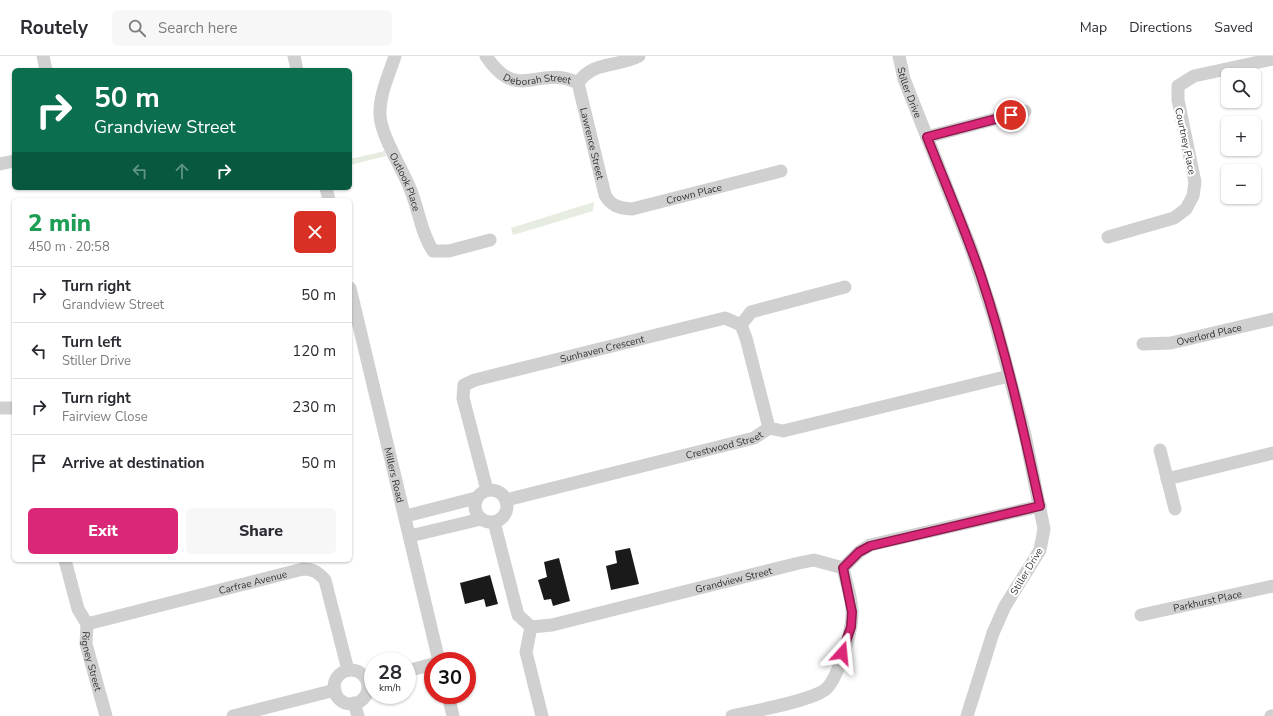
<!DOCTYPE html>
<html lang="en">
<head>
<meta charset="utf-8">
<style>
	:root { --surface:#fff; --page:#f7f7f7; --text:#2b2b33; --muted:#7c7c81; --line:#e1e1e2; --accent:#db2777 }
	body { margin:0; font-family:"Nunito Sans",sans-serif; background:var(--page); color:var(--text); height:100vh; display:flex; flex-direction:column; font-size:15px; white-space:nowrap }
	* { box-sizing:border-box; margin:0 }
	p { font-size:13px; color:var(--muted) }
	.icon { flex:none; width:22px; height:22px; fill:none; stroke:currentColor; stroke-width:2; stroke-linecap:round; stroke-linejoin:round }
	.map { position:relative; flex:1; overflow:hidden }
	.side { position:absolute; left:12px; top:142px; width:340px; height:364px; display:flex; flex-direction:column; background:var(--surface); border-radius:6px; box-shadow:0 1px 3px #0004 }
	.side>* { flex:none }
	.top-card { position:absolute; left:12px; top:12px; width:340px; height:122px; border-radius:6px; box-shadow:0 1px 3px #0004; background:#0b6e4f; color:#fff; overflow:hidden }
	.tools { position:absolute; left:1221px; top:12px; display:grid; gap:8px }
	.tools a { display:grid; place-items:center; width:40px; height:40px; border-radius:6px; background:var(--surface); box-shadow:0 1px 3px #0004; font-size:20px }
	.speed { position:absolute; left:364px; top:596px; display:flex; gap:8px; font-size:20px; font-weight:700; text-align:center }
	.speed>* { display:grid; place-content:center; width:52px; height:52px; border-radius:50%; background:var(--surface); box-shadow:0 1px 3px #0004; line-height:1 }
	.speed small { font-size:10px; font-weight:400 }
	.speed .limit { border:6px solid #d22; background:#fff; color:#111 }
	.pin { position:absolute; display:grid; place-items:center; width:34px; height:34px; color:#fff; margin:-17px; border:2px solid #fff; border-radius:50%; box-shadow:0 1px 4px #0007 }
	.me { position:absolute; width:44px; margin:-22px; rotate:18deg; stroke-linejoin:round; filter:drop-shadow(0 0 3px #0008) }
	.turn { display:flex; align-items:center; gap:14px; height:84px; padding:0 16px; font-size:18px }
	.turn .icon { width:52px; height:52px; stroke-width:2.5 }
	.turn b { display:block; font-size:28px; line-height:34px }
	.lanes { display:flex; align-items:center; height:38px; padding:0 16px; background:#0003; justify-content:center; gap:20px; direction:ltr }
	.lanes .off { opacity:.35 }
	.round { display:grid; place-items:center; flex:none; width:42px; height:42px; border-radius:6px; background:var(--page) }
	.summary { display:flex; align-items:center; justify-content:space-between; height:68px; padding:0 16px }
	h1 { font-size:24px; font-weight:800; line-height:30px; color:#1e9e55 }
	.cta { display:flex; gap:8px; margin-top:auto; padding:8px 16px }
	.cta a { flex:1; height:46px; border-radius:6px; background:var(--accent); color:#fff; font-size:16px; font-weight:800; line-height:46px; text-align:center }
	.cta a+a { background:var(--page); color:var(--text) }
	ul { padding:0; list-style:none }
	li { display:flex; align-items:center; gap:12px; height:56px; padding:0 16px; border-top:1px solid var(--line) }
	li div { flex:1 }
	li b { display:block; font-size:15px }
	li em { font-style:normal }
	header { display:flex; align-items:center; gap:24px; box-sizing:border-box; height:56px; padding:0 20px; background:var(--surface); border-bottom:1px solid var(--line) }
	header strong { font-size:19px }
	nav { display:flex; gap:22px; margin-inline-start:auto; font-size:14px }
	.search { width:280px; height:36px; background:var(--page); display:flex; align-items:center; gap:10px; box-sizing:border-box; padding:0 14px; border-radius:6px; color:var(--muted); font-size:15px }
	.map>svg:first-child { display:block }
	.green { fill:#e6ecdf }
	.building { fill:#1a1a1a }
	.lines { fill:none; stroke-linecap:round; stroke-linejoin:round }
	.minor { stroke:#d0d0d0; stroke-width:13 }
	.route-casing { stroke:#8e194d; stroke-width:10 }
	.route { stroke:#db2777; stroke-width:7 }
	.labels { text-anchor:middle; stroke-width:4; stroke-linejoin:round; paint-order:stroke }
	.street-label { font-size:10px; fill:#333; stroke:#fff }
</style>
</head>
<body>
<header>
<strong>Routely</strong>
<div class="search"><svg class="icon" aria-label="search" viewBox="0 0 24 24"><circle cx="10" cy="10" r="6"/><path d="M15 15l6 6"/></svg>Search here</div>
<nav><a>Map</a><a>Directions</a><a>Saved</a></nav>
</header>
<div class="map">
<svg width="1273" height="660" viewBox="0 0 1273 660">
	<rect width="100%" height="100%" fill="#fff"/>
	<g class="green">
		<path d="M385,95L386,100L350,109V103Z"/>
		<path d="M594,146L593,155L513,179L511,172Z"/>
	</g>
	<g class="building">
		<path d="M630,492L639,528L611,534L606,510L617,507L615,495Z"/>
		<path d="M559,502L570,545L553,550L551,543L544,544L538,524L547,521L544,506Z"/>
		<path d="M490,519L498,548L486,551L484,543L465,548L460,527Z"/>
	</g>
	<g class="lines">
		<g class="minor">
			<path d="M43,0L46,14"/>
			<path d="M294,0L297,14"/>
			<path id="s1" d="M395,0C389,19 379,39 380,59C381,81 403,113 411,135C419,155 421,177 433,195H449L490,184"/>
			<path id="s2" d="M486,0C519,49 538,7 578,27C594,4 616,12 639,0"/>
			<path id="s3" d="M899,0L904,23L972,195L994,262L1025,379L1044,473L1040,494L1005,550L993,577L967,660"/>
			<path id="s4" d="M578,27L605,139C611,150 619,152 632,153L781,115"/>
			<path d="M927,81L1025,55"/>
			<path d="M0,108L14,105"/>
			<path d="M326,132L329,144"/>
			<path d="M1108,181L1174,162L1186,153L1193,140L1195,126L1178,44V30L1194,20L1273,3"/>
			<path id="s5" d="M350,232L439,605"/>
			<path d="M741,269L751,256L845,231"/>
			<path id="s6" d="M1143,288L1171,287L1273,263"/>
			<path d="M0,352H14"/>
			<path d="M1160,394L1175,453"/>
			<path d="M1167,423L1273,397"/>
			<circle cx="491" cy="450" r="16"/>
			<path id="s7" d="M487,434L463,342L464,329L475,324L725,262L741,269L746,282L769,372"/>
			<path id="s8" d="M506,444L754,382L769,372L783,375L1009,320"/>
			<path d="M406,460L476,442"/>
			<path id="s9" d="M494,466L518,559L531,571L552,569L799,507L814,504L843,512L859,496L870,489L1040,450"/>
			<path d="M410,480L481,463"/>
			<path id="s10" d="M65,504L78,553L87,568L86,588L106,660"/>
			<path id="s11" d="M1141,559L1273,530"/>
			<path id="s12" d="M87,568L303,513C313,513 318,516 325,524L348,614"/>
			<path d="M531,571L526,596L542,660"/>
			<circle cx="351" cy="631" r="17"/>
			<path d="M407,615L433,608"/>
			<path d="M448,639L453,660"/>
			<path d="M354,647L358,660"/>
			<path d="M233,660L335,634"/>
			<path d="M732,660C753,655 812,645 826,633C838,622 853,573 852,556C852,542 846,526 843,512"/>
			<path d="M1271,660H1273"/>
		</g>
	</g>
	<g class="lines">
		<g class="route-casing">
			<path id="route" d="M842,597L851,571L852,556L843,512L859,496L870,490L1040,450C1023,372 1006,295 981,220C965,173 945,127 927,81L1011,59"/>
		</g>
		<use href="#route" class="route"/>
	</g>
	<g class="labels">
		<g class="street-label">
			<text dy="4" stroke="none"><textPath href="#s2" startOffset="61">Deborah Street</textPath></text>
			<text dy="4" stroke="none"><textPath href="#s3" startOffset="38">Stiller Drive</textPath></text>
			<text transform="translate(1186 85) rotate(78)" y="4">Courtney Place</text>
			<text dy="4" stroke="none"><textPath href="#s4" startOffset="62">Lawrence Street</textPath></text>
			<text dy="4" stroke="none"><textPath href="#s1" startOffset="133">Outlook Place</textPath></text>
			<text dy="4" stroke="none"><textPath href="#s4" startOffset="211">Crown Place</textPath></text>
			<text dy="4" stroke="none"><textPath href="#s6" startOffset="67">Overlord Place</textPath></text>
			<text dy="4" stroke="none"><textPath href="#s7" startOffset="251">Sunhaven Crescent</textPath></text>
			<text dy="4" stroke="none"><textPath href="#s8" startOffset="225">Crestwood Street</textPath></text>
			<text dy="4" stroke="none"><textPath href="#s5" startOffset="192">Millers Road</textPath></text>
			<text transform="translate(1026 515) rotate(-59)" y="4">Stiller Drive</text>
			<text dy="4" stroke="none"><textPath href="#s9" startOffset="322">Grandview Street</textPath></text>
			<text dy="4" stroke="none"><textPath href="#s12" startOffset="171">Carfrae Avenue</textPath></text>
			<text dy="4" stroke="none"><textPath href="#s11" startOffset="68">Parkhurst Place</textPath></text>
			<text dy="4" stroke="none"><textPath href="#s10" startOffset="106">Rigney Street</textPath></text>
		</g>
	</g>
</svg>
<div class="tools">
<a><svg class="icon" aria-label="search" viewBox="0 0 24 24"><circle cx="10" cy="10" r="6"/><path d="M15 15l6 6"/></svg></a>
<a>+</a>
<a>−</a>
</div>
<div class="speed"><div>28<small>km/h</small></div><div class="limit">30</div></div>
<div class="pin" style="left:1011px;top:59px;background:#d93025"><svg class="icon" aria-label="arrive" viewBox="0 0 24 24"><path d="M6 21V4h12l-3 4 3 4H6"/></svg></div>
<svg class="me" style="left:842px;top:597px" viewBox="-20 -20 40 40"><path d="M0-17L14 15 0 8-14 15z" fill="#db2777" stroke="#fff" stroke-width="4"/></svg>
<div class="top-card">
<div class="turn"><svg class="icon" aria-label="right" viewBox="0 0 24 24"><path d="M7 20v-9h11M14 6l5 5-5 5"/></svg><div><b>50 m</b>Grandview Street</div></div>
<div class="lanes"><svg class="icon off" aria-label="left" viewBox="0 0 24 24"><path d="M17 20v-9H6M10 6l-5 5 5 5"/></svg><svg class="icon off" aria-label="ahead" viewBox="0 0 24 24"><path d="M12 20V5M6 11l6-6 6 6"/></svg><svg class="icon" aria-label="right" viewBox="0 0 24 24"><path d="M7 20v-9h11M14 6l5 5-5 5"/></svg></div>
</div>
<section class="side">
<div class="summary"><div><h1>2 min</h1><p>450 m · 20:58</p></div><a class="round" style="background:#d93025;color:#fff"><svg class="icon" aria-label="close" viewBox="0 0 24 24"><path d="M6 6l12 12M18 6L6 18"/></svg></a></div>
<ul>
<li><svg class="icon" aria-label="right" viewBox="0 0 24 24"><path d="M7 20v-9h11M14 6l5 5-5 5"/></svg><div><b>Turn right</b><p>Grandview Street</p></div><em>50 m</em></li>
<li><svg class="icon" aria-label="left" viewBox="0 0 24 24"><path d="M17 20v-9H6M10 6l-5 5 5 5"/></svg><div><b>Turn left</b><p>Stiller Drive</p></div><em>120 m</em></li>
<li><svg class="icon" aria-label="right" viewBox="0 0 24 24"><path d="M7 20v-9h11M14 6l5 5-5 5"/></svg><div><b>Turn right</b><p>Fairview Close</p></div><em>230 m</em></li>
<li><svg class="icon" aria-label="arrive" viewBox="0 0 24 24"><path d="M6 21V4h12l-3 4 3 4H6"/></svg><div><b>Arrive at destination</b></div><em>50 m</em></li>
</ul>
<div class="cta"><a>Exit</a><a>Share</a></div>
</section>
</div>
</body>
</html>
